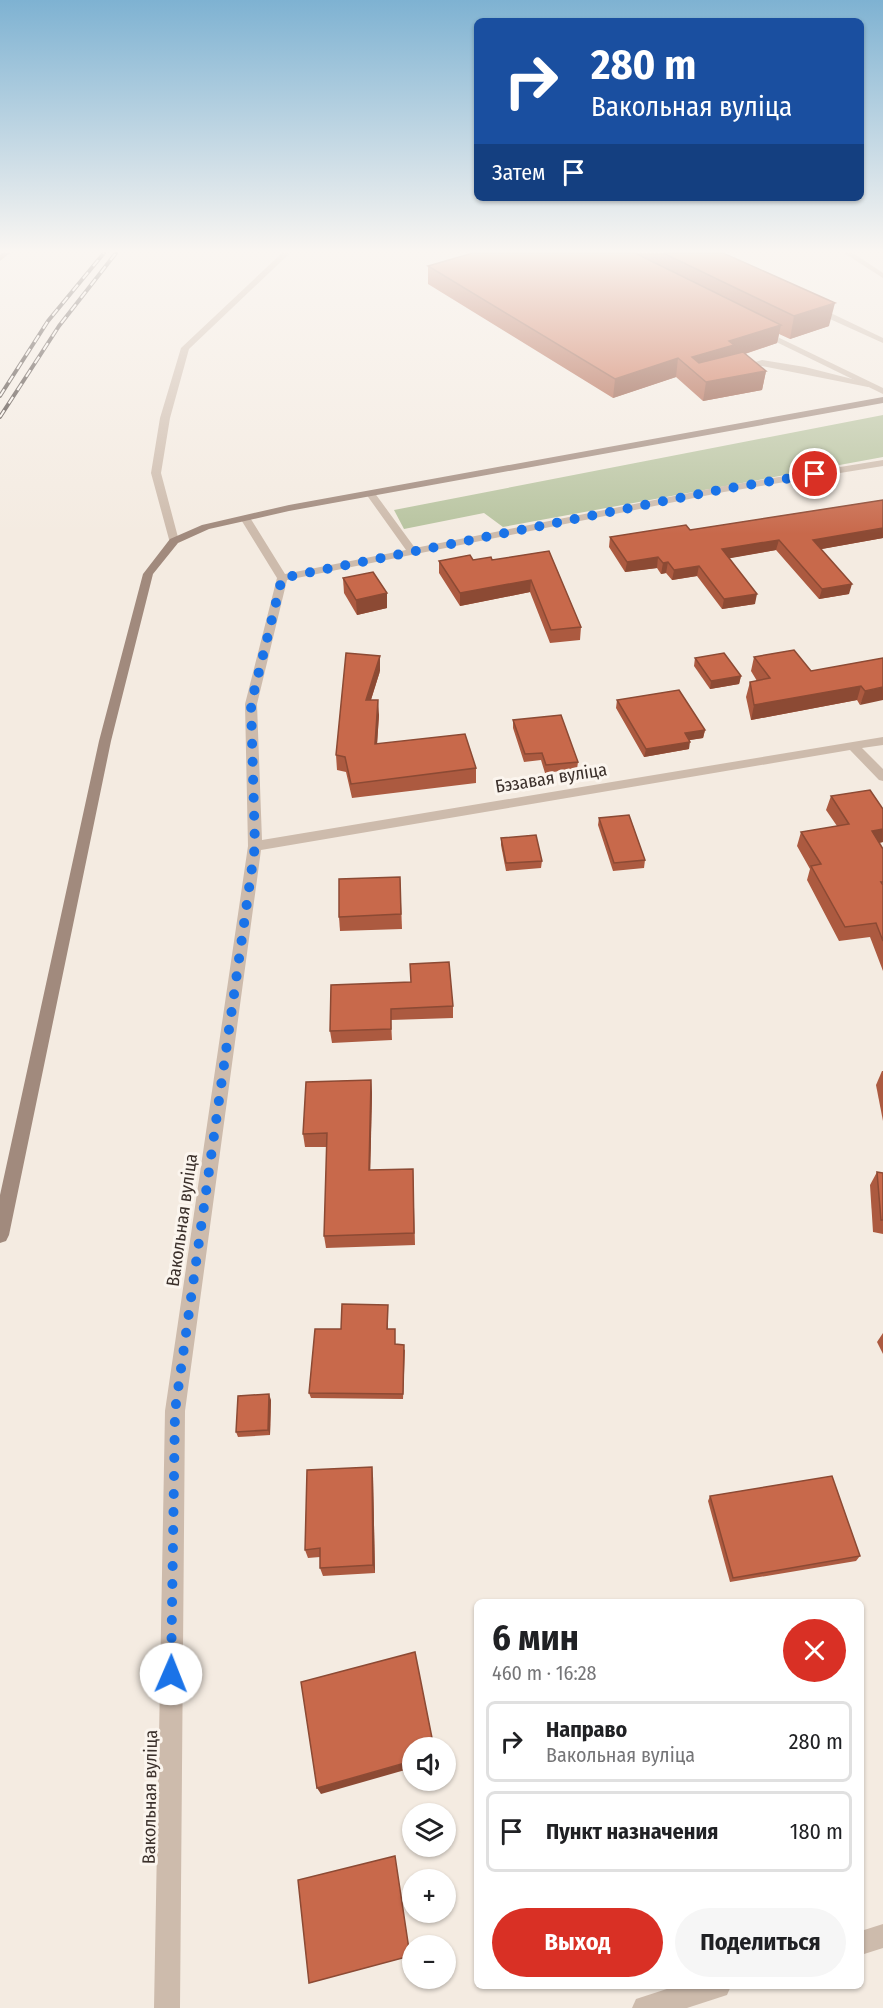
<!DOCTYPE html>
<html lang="ru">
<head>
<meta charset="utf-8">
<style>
	:root { --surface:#fff; --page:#f6f6f6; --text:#202124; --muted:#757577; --line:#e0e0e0; --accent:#d93025 }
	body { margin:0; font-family:"Fira Sans Condensed",sans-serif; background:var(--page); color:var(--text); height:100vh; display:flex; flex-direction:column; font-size:22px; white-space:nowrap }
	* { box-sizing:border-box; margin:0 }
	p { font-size:20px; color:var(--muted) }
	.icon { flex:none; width:33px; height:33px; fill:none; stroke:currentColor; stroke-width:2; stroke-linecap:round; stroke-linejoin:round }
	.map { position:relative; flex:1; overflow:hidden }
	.details { position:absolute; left:474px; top:1599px; width:390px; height:390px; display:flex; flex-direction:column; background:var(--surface); border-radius:9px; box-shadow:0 2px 4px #0004 }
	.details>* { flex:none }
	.hud { position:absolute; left:474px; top:18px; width:390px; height:183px; border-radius:9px; box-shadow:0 2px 4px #0004; background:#1a4fa0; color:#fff; overflow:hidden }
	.buttons { position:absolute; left:402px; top:1737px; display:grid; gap:12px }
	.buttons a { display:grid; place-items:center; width:54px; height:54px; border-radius:50%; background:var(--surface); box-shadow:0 2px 4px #0004; font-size:30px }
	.pin { position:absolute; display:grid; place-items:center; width:51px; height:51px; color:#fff; margin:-26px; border:3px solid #fff; border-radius:50%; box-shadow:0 2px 6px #0007 }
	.me { position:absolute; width:66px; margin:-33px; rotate:1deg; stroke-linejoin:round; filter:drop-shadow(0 0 4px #0008) }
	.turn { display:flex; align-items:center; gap:21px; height:126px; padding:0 18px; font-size:27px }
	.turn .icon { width:78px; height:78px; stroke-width:2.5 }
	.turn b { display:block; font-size:42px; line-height:51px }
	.then { display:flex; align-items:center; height:57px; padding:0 18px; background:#0003; gap:12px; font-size:22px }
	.round { display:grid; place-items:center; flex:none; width:63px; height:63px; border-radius:32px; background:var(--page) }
	.overview { display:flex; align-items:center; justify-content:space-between; height:102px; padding:0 18px }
	h1 { font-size:36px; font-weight:700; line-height:45px }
	.action { display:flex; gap:12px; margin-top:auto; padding:12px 18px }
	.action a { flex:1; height:69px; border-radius:36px; background:var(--accent); color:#fff; font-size:24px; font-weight:700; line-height:69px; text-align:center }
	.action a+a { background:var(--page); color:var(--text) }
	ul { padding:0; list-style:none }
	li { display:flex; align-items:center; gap:18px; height:81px; margin:0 12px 9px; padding:0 6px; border:3px solid var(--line); border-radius:9px }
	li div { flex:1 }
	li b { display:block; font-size:22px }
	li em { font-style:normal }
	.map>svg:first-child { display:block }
	.green { fill:#b8c4a0 }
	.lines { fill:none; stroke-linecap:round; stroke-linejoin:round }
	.lane { fill:#cdbbac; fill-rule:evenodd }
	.street { fill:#cdbbac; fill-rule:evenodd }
	.secondary { fill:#a18a7d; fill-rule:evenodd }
	.rail-casing { stroke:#3b302b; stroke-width:4 }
	.rail { stroke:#fbf5ee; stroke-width:2; stroke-dasharray:8; stroke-linecap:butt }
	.wall { fill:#ac5a40 }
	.shaded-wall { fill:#8c4a34 }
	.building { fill:#c8694b; stroke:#8c4a34; stroke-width:1.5 }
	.route { stroke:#1a73e8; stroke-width:10; stroke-dasharray:0 18 }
	.labels { text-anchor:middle; stroke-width:6; stroke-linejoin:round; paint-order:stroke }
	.street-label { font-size:18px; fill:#3b302b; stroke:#fbf5ee }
</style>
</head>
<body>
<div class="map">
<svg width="883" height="2008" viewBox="0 0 883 2008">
	<rect width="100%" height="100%" fill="#f4ebe1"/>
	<path class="green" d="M883,415V457L503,527L484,513L404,529L394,510Z"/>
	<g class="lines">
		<g class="lane">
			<path d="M844,253H853L883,273V278Z"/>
			<path d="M810,306H816L883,338V343L810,310Z"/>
			<path d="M762,360L805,367L872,384L868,387L762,366L739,371L735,368Z"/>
		</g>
		<g class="street">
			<path d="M282,253H290L189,349L170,418L161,473L179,541L170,543L151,473L160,418L181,348Z"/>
			<path d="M761,329L883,388V394L758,333V329Z"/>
			<path d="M883,460V466L724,492L287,580L257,704L262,840L883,737V745L862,748L883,769V781L879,780L850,750L261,850L185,1411L180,2008H154L165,1411L248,846L245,704L277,578L240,518L249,516L285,574L406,550L366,494L371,491L374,492L415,548L724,486Z"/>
			<path d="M883,1924V1948L861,1955V1931Z"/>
			<path d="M676,1986H731L727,1995L687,2008H632L636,1999Z"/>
		</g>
		<g class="secondary">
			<path d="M2,253H10L0,261V255Z"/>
			<path d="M883,397V403L289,511L209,529L178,543L153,574L111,741L9,1235L6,1241L0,1243V1195L99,741L143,574L170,539L202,525L289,505Z"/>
		</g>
		<g class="rail-casing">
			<g id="rail">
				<path d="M0,396L48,321L104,253"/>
				<path d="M0,417L59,326L116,253"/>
			</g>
		</g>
		<use href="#rail" class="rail"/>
	</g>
	<g class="wall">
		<path d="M473,253H723L829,326L790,339L779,334L777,343L745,354L766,371L762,390L703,401L676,377L613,398L428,284V266Z"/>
		<path d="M883,500V538L821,549L849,594L819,599L776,550L729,558L755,604L722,609L697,576L672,580L666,573L661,574L657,568L625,572L609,547L610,537L690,530Z"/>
		<path d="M549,551L581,627L580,640L550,643L530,592L460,606L439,573V561L492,560Z"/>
		<path d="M343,578L387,593V608L357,615L344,593Z"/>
		<path d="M754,657L811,671L883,658L860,705L857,700L751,720L746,697L750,682L757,681L751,671Z"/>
		<path d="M695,658L741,676L739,684L710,689L694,666Z"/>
		<path d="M380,671L371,700L379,715L377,744L476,768V783L352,798L346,772L337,770L336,755Z"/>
		<path d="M617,700L705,730L703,738L689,740V749L644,757L616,708Z"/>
		<path d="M513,720L578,762L577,769L545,773L541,760L524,762L513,728Z"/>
		<path d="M831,796L883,809V842L879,843L883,849V971L870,937L839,941L807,880L810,869L797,846L801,832L837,826L826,810Z"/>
		<path d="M599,818L645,860L644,868L613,871L598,825Z"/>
		<path d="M501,838L542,861L541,868L506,871L501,845Z"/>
		<path d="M400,877L402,929L340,931L339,917Z"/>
		<path d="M331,985L453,1006V1018L391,1020L392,1040L332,1043L330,1031Z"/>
		<path d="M882,1071H883V1121L876,1085Z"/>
		<path d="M371,1080L372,1094L370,1170L413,1169L415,1245L326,1248L324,1236L327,1147H305L303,1134Z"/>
		<path d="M877,1172L883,1173V1234L873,1232L870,1185Z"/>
		<path d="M388,1311V1329H395V1344L405,1350L403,1399L311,1398L309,1393L341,1329Z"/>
		<path d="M883,1333V1354L877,1342Z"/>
		<path d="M271,1400L270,1435L238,1437L236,1432Z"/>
		<path d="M373,1476L375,1573L323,1576L320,1568V1557L308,1558L305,1550Z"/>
		<path d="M710,1496L860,1556L856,1561L730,1582L708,1501Z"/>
	</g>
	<g class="shaded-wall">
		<path d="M835,303L829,326L790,339L794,316Z"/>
		<path d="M781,325L777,343L732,358L696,374L692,357L729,341Z"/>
		<path d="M678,358L676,377L613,398L615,379Z"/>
		<path d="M766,371L762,390L703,401L706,382Z"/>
		<path d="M883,528V538L811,551L813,540Z"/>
		<path d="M779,540L776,550L720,560L722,549Z"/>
		<path d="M658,557L657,568L625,572L627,562Z"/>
		<path d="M668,562L666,573L661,574L663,563Z"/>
		<path d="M699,566L697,576L672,580L674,570Z"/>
		<path d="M531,580L530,592L460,606V593Z"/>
		<path d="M852,584L849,594L819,599L822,589Z"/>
		<path d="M387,593V608L357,615L356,600Z"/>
		<path d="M757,594L755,604L722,609L724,599Z"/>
		<path d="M380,656V671L366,715V700Z"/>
		<path d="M741,676L739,684L710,689L711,681Z"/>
		<path d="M861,686L857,700L751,720L754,705Z"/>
		<path d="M883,687V700L860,705L865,691Z"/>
		<path d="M378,700L379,715L376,759L375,744Z"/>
		<path d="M705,730L703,738L684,741L685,733Z"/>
		<path d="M690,742L689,749L644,757L646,749Z"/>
		<path d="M883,829V842L867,845L872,831Z"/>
		<path d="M371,1080L372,1094L370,1183L369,1170Z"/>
		<path d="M269,1394L271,1400L270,1435L268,1430Z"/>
		<path d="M372,1467L373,1476L375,1573L373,1565Z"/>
		<path d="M412,1761V1768L321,1794L317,1788Z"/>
	</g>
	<g class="building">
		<path d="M473,253H635L781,325L729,341L734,345L692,357L699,363L743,352L766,371L706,382L678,358L615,379L428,266Z"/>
		<path d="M663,253H723L835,303L794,316Z"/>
		<path d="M883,500V528L813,540L852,584L822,589L779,540L722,549L757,594L724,599L699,566L674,570L668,562L663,563L658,557L627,562L610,537L686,525L690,530Z"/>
		<path d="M549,551L581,627L551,630L531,580L460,593L439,561L470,555L473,560L491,557L492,560Z"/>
		<path d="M373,572L387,593L356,600L343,578Z"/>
		<path d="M794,650L811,671L883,658V687L865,691L861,686L754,705L750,682L770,678L754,657Z"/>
		<path d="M346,653L380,656L366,700H378L375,744L465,734L476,768L351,784L345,757L336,755Z"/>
		<path d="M724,653L741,676L711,681L695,658Z"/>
		<path d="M679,690L705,730L685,733L690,742L646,749L617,700Z"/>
		<path d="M561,715L578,762L546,765L542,753L525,754L513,720Z"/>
		<path d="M870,790L883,809V829L872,831L883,849V882H881L883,885V941L876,923L845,927L811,866L821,864L801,832L849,824L831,796Z"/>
		<path d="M629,815L645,860L614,863L599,818Z"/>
		<path d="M536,835L542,861L506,863L501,838Z"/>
		<path d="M400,877L401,914L339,917V879Z"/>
		<path d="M449,962L453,1006L391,1009V1029L330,1031L331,985L411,982L410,964Z"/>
		<path d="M371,1080L369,1170L413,1169L414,1233L324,1236L327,1133L303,1134L306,1082Z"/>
		<path d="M877,1172L883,1173V1220H881Z"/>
		<path d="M342,1304L388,1305L387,1329H395V1344L404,1345L403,1394L309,1393L315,1329H341Z"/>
		<path d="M269,1394L268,1430L236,1432L238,1396Z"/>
		<path d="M372,1467L373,1565L320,1568V1548L305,1550L307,1470Z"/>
		<path d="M832,1476L860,1556L733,1578L710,1496Z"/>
		<path d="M415,1652L434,1748H412V1761L317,1788L301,1682Z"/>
		<path d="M395,1856L410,1956L309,1983L298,1880Z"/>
	</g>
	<linearGradient id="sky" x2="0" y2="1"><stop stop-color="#7eb2d2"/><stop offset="0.47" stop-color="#faf6f2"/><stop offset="1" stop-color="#faf6f2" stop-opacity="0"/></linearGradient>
	<rect width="883" height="534" fill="url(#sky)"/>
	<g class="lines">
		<path class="route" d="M171,1674L175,1411L255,846L251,704L282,578L724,489L815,474"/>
	</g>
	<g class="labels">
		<g class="street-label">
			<text transform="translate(551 778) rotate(-9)" y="6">Бэзавая вуліца</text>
			<text transform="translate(182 1220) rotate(-82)" y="6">Вакольная вуліца</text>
			<text transform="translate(150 1797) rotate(-89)" y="6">Вакольная вуліца</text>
		</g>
	</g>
</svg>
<div class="buttons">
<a><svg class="icon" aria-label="sound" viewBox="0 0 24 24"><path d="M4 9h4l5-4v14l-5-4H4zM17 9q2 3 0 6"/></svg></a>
<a><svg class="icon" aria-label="layers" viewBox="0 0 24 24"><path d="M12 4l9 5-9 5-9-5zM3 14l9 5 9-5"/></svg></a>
<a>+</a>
<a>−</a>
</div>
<div class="pin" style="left:815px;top:474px;background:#d93025"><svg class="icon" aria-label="arrive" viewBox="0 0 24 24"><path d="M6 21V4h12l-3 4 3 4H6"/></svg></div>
<svg class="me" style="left:171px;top:1674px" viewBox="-20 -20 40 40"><circle r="19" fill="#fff"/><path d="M0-13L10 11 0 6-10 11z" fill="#1a73e8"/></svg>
<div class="hud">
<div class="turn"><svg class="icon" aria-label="right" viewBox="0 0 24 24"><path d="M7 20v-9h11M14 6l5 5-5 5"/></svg><div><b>280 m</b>Вакольная вуліца</div></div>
<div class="then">Затем<svg class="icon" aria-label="arrive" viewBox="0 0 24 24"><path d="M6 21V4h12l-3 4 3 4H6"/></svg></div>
</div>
<section class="details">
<div class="overview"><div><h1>6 мин</h1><p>460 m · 16:28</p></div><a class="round" style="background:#d93025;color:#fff"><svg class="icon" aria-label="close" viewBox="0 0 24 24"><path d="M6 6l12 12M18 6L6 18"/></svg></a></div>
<ul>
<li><svg class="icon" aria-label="right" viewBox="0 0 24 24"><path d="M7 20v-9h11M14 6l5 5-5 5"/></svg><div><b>Направо</b><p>Вакольная вуліца</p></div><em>280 m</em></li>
<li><svg class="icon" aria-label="arrive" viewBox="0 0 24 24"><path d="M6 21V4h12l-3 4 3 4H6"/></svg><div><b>Пункт назначения</b></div><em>180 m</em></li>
</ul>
<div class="action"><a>Выход</a><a>Поделиться</a></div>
</section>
</div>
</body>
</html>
